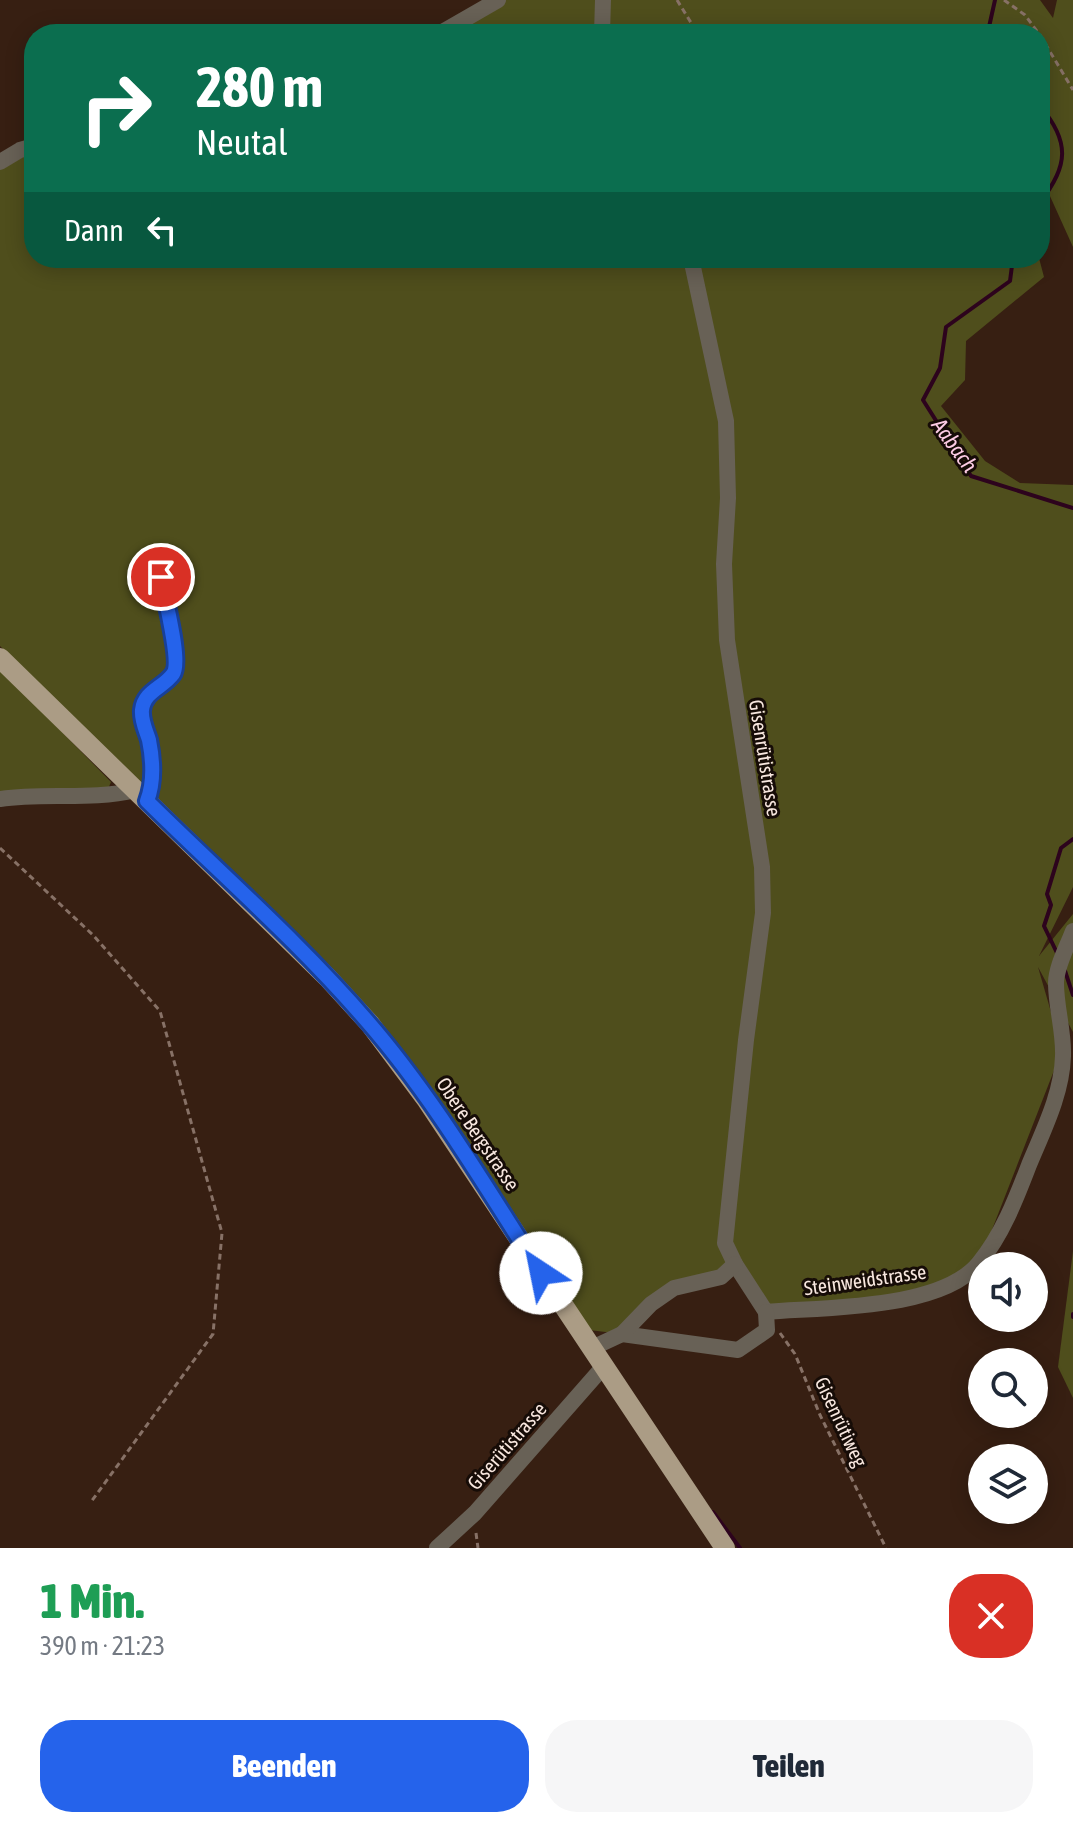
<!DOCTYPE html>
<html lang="de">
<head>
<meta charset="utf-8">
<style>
	:root { --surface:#fff; --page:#f6f6f7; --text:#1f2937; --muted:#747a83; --accent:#2563eb }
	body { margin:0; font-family:"Asap Condensed",sans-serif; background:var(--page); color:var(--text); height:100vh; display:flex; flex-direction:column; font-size:30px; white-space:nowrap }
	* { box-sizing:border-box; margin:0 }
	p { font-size:26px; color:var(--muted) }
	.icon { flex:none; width:44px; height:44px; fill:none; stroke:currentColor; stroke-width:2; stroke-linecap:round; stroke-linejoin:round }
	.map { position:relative; height:1548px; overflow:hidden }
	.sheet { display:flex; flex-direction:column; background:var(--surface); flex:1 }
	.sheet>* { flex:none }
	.top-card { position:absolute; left:24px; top:24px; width:1026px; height:244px; border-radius:32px; box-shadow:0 4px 20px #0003; background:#0b6e4f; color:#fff; overflow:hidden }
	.controls { position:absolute; left:968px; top:1252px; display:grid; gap:16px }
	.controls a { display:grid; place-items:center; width:80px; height:80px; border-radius:50%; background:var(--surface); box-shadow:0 4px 20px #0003; font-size:40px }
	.pin { position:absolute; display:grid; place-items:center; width:68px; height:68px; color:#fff; margin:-34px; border:4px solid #fff; border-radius:50%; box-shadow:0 2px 8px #0007 }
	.me { position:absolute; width:88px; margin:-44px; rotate:326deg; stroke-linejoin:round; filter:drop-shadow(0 0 6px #0008) }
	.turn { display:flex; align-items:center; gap:28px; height:168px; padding:0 40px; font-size:36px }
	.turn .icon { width:104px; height:104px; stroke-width:2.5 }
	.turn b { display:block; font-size:56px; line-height:68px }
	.then { display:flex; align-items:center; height:76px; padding:0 40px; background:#0003; gap:16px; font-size:30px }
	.round { display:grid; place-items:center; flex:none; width:84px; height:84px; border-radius:32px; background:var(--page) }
	.summary { display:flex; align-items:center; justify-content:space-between; height:136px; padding:0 40px }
	h1 { font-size:48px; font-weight:800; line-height:60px; color:#1e9e55 }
	.primary-button { display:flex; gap:16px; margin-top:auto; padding:16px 40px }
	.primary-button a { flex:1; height:92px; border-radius:32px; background:var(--accent); color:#fff; font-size:32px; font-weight:800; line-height:92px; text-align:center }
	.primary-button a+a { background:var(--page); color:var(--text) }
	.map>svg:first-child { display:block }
	.green { fill:#4f4e1c }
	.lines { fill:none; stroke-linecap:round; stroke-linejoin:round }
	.stream { stroke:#2d031d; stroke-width:4 }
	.path { stroke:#877166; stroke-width:3; stroke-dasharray:6 4; stroke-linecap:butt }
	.minor { stroke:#686156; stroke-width:16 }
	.major { stroke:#ab9c85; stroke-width:20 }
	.route-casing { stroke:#184099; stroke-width:20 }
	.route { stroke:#2563eb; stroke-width:14 }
	.labels { text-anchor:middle; stroke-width:6; stroke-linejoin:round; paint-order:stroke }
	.street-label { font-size:20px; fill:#f8e7df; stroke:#160c07 }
	.water-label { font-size:22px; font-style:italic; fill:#fdcce4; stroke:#160c07 }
</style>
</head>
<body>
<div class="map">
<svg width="1073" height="1548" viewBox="0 0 1073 1548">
	<rect width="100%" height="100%" fill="#371f12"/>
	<g class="green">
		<path d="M498,0H1040L1053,18L1057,0H1073V247L1040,174V34H439Z"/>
		<path d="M34,146V258H1039L1044,277L966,341L965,380L941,406L985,461L1020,483L1073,485V887L1039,956L1073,914V1032L1038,967L1062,1050L979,1263L946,1288L766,1312L734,1265L651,1303L622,1334L589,1330L426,1099L287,938L0,646V161Z"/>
		<path d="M0,669L111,782L108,789L0,796Z"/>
		<path d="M1073,1251V1398L1058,1367Z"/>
	</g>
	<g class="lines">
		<g class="stream">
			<path d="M984,34L989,27L995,0"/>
			<path d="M1040,106C1070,141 1069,166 1040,202"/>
			<path d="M1013,258L1010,281L946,327L940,368L923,400L971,476L1073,508"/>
			<path d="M1058,955L1044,926L1051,905L1047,894L1061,848L1073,839"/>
			<path d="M1065,971L1073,995"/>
			<path d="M1073,1314V1317"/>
			<path d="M713,1512L740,1548"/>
		</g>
		<g class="path">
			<path d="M677,0L698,34"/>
			<path d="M1004,0L1025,15L1039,34"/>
			<path d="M1040,35L1073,90"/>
			<path d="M0,848L93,935L160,1011L222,1233L213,1334L91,1502"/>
			<path d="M780,1333L795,1354L820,1415L886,1548"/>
			<path d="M476,1533L478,1548"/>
		</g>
		<g class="minor">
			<path d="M439,34L498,0"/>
			<path d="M602,34L603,0"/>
			<path d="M0,162L20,150L34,146"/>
			<path d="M691,258L726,421L728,498L724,564L727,640L762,867L763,913L746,1040L725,1243L735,1264L766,1312C824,1307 941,1310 979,1263C1002,1235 1016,1199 1029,1165C1043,1131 1062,1094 1063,1056C1064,1032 1056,1007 1056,983C1056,967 1067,947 1073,931"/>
			<path d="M0,799C45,792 91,801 135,790"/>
			<path d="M147,801C154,783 153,760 149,740C146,730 141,721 142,710C144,691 163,688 173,674C182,662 164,596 161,577"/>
			<path d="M622,1334L738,1350L767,1330L766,1312"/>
			<path d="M592,1348L622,1334L651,1304L674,1288L721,1277L735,1264"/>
			<path d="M437,1548L475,1513L604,1366"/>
		</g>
		<path class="major" d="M0,658L328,978L370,1024L426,1099L725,1548"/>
	</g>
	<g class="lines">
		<g class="route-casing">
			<path id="route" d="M161,577C164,596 182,662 173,674C163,688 144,691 142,710C141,721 146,730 149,740C153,760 154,783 147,801C221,874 300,943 367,1021C434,1098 486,1188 541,1273"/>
		</g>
		<use href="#route" class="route"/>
	</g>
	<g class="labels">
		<g class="street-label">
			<text transform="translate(765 758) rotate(81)" y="7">Gisenrütistrasse</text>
			<text transform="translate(478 1134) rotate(56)" y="7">Obere Bergstrasse</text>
			<text transform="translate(865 1280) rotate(-8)" y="7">Steinweidstrasse</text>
			<text transform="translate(841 1422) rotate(65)" y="7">Gisenrütiweg</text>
			<text transform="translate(507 1446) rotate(-49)" y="7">Giserütistrasse</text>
		</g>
		<g class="water-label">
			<text transform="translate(955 445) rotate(54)" y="8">Aabach</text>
		</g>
	</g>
</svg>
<div class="controls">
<a><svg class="icon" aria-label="sound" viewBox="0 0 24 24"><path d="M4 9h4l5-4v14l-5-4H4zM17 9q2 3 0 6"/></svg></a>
<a><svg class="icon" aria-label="search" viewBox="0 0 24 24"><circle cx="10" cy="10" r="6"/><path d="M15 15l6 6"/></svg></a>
<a><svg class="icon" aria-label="layers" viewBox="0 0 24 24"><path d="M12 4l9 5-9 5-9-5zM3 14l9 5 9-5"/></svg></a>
</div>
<div class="pin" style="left:161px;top:577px;background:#d93025"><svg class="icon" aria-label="arrive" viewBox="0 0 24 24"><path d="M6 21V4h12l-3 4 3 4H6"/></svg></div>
<svg class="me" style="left:541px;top:1273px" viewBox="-20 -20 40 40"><circle r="19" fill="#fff"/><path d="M0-13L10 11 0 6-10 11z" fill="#2563eb"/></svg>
<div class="top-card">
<div class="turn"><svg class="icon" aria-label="right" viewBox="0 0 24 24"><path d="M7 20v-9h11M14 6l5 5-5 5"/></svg><div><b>280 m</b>Neutal</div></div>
<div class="then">Dann<svg class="icon" aria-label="left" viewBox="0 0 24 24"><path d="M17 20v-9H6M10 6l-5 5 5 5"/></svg></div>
</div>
</div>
<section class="sheet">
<div class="summary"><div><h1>1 Min.</h1><p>390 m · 21:23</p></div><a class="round" style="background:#d93025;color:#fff"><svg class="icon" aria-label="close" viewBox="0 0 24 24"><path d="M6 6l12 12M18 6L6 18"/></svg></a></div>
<div class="primary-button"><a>Beenden</a><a>Teilen</a></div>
</section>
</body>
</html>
